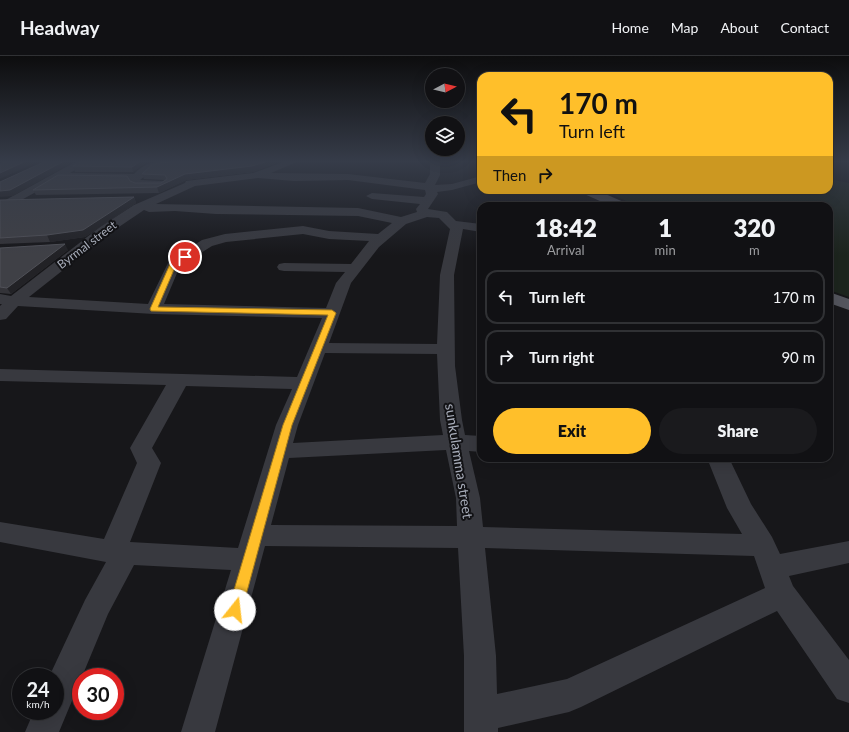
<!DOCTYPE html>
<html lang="en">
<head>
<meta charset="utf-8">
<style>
	:root { --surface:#111114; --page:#1a1a1d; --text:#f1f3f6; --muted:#9c9da0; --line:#303134; --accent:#ffbf2a }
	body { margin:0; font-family:Lato,sans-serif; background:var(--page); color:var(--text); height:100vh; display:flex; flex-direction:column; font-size:15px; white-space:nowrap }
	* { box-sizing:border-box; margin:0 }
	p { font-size:13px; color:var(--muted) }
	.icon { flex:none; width:22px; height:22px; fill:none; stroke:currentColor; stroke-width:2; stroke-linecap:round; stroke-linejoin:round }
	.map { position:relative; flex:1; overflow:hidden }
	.drawer { position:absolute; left:477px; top:146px; width:356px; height:260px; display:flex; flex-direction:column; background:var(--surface); border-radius:12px; box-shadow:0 4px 16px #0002,0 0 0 1px var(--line) }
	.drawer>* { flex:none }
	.hud { position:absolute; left:477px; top:16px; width:356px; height:122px; border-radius:12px; box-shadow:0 4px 16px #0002,0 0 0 1px var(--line); background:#ffbf2a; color:#111; overflow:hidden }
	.needle { width:26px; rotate:83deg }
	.controls { position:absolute; left:425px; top:12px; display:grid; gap:8px }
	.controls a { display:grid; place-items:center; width:40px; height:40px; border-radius:50%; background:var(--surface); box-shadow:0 4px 16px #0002,0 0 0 1px var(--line); font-size:20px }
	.speed { position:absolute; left:12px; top:612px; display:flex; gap:8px; font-size:20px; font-weight:700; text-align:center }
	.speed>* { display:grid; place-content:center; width:52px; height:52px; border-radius:50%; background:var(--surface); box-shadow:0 4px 16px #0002,0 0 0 1px var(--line); line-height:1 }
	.speed small { font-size:10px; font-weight:400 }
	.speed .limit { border:6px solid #d22; background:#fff; color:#111 }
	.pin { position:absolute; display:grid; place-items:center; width:34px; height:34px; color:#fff; margin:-17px; border:2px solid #fff; border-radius:50%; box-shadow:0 1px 4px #0007 }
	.me { position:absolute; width:44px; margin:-22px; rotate:16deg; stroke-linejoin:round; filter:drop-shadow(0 0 3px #0008) }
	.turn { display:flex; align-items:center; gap:14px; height:84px; padding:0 16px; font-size:18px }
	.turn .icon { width:52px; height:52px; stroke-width:2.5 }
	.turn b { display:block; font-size:28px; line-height:34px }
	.then { display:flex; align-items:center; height:38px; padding:0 16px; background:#0003; gap:8px; font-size:15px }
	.eta { display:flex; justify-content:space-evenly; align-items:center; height:68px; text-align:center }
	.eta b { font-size:24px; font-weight:800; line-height:28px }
	.cta { display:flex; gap:8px; margin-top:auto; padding:8px 16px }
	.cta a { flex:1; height:46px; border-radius:24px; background:var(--accent); color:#111; font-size:16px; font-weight:800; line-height:46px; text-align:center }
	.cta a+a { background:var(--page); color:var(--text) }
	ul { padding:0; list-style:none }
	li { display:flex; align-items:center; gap:12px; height:54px; margin:0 8px 6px; padding:0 8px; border:2px solid var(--line); border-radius:12px }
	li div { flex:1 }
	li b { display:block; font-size:15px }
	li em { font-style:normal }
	header { display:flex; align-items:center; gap:24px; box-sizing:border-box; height:56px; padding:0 20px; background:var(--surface); border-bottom:1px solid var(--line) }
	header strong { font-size:19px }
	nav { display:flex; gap:22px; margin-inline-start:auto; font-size:14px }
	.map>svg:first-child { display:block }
	.green { fill:#1d251e }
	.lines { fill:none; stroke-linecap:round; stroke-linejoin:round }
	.minor { fill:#38393f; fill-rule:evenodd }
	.major { fill:#54565e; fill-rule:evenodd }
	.wall { fill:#333338 }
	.shaded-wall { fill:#222226 }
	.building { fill:#3f4046; stroke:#505158 }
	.route { fill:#ffbf2a; stroke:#a67c1b }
	.labels { text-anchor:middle; stroke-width:4; stroke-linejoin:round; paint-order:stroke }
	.far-street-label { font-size:12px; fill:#a8adba; stroke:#121215 }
	.street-label { font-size:14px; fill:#a8adba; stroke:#121215 }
</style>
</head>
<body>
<header>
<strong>Headway</strong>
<nav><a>Home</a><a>Map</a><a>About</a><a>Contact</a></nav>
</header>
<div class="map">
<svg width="849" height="676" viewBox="0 0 849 676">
	<rect width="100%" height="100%" fill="#17171a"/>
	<path class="green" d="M829,123L849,127V241L829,234V150H637L602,134H829Z"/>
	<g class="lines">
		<g class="minor">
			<path d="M77,105H89L70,117L134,118C147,103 166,104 184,105L179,108L154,112L140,124L162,125L167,128L166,130L137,131L133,130L129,124L59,123L0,156V147Z"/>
			<path d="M286,105H299L271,117L348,118L425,127L430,118V105H440V119L435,129L452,128L481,120V126L452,134L437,136L438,138L428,153L447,156L456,165L481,168V176L463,173L454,219L455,310L462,364L465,379L481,380V396L469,395L480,442L483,471L742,478L727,452L707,402H729L751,448L772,481L780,498L849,485V507L789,520L793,530L849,604V647L837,643L777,555L581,651L569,656L498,672V676H464V600L458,492L265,490L215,676H181L231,514L134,509L108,558L59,676H25L34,655H55V621H49L85,544L106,506L0,486V466L104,483L137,407L130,392L166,329L0,325V313L297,321L322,262L154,258L18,250L6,263L0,264V250L2,248H0V238L11,240L100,171L134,149L185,127L186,125L253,117ZM258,122L294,125L348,124L425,134L426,138L424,141L372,137L366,140L372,143L420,148L416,153L417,156L401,161L358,152L156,148L195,130ZM144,154L149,156L175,155L216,158L358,160L392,167L378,178L329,175L303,170L225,178L202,184L169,205L148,248L29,241L110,177ZM427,161L439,162L450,173L440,219L437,288L329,287L351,227L379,191L406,168ZM303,178L329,183L369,185L351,208L284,207L279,208L277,211L279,214L284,215L345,216L336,227L326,252L164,248L180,210L212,190L226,186ZM325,297L437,298L440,364L443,379L293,387L298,369ZM186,330L292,333L276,369L238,492L130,486L161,407L152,392ZM446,394L456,442L457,470L271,469L289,402ZM485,492L754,500L765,532L567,623L497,638L496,600Z"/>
		</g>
		<g class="major">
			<path d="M580,134H596L626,147L627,150H611L582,137Z"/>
			<path d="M829,236L849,243V254L829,247Z"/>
		</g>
	</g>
	<g class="wall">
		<path d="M176,105H282L253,116L186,124L159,137L36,139L33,134L130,125L135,127H161L165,124L144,123L142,118Z"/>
		<path d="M144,108L133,116H75L73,110Z"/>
		<path d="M134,141L136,147L85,181L50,186L0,188V144Z"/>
		<path d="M0,192L68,194L11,238L0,237Z"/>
	</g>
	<g class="shaded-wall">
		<path d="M26,105H39L0,123V117Z"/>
		<path d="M64,105H75L13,140L0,141V135Z"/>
		<path d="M141,105H154L144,108L133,116L132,111Z"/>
		<path d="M268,105H282L253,116L186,124L159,137L157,131L185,118Z"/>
		<path d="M134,141L136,147L85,181L50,186L47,179Z"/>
		<path d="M65,188L68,194L11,238L7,232Z"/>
	</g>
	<g class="building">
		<path d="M7,105H26L0,117V108Z"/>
		<path d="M46,105H64L10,134L0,135V126Z"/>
		<path d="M82,105H141L132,111L73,110Z"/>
		<path d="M176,105H268L252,110L185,118L157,131L33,134L58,119L127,120L130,125L135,127H161L167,123L165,119L142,118L153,108Z"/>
		<path d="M134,141L83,174L47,179L0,182V144Z"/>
		<path d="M65,188L7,232L0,231V192Z"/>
	</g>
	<linearGradient id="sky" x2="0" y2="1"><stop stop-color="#0d0d0e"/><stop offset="0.53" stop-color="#363c49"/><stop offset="1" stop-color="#363c49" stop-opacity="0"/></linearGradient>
	<rect width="849" height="199" fill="url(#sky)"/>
	<path class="route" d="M183,200L188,201L176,209L158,251L332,254L336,257L292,369L242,554L240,559L235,560L230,559L228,554L283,369L328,259L151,255L150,253L170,208Z"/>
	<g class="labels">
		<g class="far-street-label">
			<text transform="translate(87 189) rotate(-37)" y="4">Byrmal street</text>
		</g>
		<g class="street-label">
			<text transform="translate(459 405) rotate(81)" y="5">sunkulamma street</text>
		</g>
	</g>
</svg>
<div class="controls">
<a><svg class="needle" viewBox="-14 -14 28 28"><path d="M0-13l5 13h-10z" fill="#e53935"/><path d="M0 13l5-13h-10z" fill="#9c9da0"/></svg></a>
<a><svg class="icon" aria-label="layers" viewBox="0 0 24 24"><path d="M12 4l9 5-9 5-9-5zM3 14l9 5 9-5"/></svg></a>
</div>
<div class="speed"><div>24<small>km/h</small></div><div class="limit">30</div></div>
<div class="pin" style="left:185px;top:201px;background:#d93025"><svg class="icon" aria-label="arrive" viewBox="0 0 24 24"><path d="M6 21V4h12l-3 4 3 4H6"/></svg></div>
<svg class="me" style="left:235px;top:554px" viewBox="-20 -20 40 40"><circle r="19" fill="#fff"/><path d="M0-13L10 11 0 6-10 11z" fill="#ffbf2a"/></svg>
<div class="hud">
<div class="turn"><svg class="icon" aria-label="left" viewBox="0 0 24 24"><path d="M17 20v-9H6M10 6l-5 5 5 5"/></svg><div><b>170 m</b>Turn left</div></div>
<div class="then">Then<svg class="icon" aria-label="right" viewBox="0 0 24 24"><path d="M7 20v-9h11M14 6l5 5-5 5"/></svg></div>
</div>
<section class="drawer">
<div class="eta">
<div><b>18:42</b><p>Arrival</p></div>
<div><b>1</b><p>min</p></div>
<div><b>320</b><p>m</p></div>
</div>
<ul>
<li><svg class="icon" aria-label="left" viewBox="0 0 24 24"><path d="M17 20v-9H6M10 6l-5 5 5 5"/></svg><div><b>Turn left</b></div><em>170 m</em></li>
<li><svg class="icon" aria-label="right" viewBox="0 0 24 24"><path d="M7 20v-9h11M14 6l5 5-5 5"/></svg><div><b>Turn right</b></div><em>90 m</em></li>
</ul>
<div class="cta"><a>Exit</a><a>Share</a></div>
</section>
</div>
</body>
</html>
